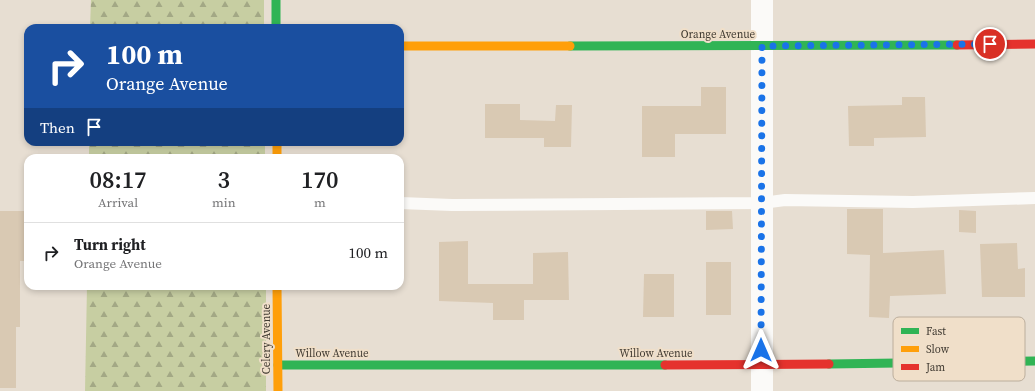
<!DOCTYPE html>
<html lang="en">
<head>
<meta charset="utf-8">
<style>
	:root { --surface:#fff; --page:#f2f2f2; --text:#202124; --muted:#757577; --line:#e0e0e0 }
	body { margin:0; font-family:"Source Serif 4",serif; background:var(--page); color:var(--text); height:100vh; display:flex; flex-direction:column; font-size:15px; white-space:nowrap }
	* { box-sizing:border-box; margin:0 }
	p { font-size:13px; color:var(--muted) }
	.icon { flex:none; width:22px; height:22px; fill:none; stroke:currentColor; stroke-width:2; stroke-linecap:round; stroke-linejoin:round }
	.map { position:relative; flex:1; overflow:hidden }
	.panel { position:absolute; left:24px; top:154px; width:380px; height:136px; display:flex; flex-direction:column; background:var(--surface); border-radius:12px; box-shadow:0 2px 6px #0003 }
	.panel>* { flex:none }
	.guide { position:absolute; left:24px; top:24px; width:380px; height:122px; border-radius:12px; box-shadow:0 2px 6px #0003; background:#1a4fa0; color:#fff; overflow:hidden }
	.pin { position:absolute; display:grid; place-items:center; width:34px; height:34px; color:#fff; margin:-17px; border:2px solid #fff; border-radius:50%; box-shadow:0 1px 4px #0007 }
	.me { position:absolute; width:44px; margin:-22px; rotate:0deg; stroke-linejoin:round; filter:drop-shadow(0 0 3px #0008) }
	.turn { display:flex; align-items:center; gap:14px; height:84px; padding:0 16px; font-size:18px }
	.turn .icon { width:52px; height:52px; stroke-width:2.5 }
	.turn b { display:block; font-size:28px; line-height:34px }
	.then { display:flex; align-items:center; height:38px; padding:0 16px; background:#0003; gap:8px; font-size:15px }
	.eta { display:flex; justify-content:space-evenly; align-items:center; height:68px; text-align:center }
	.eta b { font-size:24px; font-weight:600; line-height:28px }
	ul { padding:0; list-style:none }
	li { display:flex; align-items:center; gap:12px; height:60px; padding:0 16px; border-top:1px solid var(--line) }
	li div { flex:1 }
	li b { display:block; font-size:15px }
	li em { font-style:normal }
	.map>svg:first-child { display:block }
	.forest { fill:url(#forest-firs) }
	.building { fill:#d9c9b3 }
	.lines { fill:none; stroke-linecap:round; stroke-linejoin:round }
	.lane { stroke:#fbfaf8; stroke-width:12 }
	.street { stroke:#fbfaf8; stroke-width:22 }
	.fast { stroke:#30b455; stroke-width:9 }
	.slow { stroke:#ff9f0a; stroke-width:9 }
	.jam { stroke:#e5322d; stroke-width:9 }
	.route { stroke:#1a73e8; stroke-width:7; stroke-dasharray:0 12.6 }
	.labels { text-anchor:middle; stroke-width:4; stroke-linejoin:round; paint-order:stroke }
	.street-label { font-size:11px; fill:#413b32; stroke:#f0dfc9 }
	.key { fill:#f0dfc9; stroke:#bcae9c; stroke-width:1 }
	.key-label { font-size:11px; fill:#413b32 }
</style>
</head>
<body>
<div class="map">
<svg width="1035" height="391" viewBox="0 0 1035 391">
	<defs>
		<pattern id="forest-firs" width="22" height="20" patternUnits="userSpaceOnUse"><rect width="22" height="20" fill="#c7cea2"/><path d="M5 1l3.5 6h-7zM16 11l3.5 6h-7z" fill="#a3a885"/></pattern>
	</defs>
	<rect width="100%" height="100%" fill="#e7ded2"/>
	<g class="forest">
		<path d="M91,0H264V28H90Z"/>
		<rect x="89" y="142" width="176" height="16"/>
		<path d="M87,286H266V391H85Z"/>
	</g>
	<g class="building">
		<path d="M701,87H726V134H675V157H642V106H701Z"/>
		<path d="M902,97H925L926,137L874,138V146H849L848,106L902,105Z"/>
		<path d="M485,104H520V120L555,121L556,105H572L571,147H544V138H485Z"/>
		<path d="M847,209H883V253L944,250L946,294L890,296L889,318L869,317L870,255L847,254Z"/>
		<path d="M959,210L976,211V233L959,232Z"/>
		<path d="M0,211H25L27,261H20V327H16V388H0Z"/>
		<path d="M706,211H732L733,229L706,230Z"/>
		<path d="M468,241V284H533V253L568,252L569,300H524V320H493V303L439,301V242Z"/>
		<path d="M1017,243L1018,269L1025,268V297H982L980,244Z"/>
		<rect x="706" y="262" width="25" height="53"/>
		<path d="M644,274H674V317H643Z"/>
	</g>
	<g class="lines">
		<path class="lane" d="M400,203L452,205L762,203L785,200L913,202L1035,198"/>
		<path class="street" d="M762,391V0"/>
		<g class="fast">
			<path d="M276,0V28"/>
			<path d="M570,46L957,45"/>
			<path d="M829,364L1035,361"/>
			<path d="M278,365H665"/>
		</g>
		<g class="slow">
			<path d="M400,46H570"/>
			<path d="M277,142V158"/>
			<path d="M277,286L278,391"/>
		</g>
		<g class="jam">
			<path d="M957,45L1035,44"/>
			<path d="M665,365L829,364"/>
		</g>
	</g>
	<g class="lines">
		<path class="route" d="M761,350L762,46L990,44"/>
	</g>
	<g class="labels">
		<g class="street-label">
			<text x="718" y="38">Orange Avenue</text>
			<text transform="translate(266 339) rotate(-90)" y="4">Celery Avenue</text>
			<text x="332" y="357">Willow Avenue</text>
			<text x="656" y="357">Willow Avenue</text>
		</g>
	</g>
	<rect x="893" y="317" width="132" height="64" rx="6" class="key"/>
	<rect x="901" y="328" width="18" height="6" fill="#30b455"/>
	<rect x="901" y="346" width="18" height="6" fill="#ff9f0a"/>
	<rect x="901" y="364" width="18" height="6" fill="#e5322d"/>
	<g class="key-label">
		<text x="926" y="335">Fast</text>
		<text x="926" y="353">Slow</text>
		<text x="926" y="371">Jam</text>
	</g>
</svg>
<div class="pin" style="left:990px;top:44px;background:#d93025"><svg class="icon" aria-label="arrive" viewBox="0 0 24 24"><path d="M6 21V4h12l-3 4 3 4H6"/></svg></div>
<svg class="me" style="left:761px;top:350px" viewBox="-20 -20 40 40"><path d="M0-17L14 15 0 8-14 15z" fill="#1a73e8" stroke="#fff" stroke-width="4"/></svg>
<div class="guide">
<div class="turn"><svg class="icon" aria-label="right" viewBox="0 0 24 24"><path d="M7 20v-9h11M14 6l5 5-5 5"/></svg><div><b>100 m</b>Orange Avenue</div></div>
<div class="then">Then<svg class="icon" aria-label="arrive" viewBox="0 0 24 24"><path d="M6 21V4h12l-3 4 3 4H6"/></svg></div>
</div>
<section class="panel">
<div class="eta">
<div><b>08:17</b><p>Arrival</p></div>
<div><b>3</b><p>min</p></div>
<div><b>170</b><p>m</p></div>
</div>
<ul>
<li><svg class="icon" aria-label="right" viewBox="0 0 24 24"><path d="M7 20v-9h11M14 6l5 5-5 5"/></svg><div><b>Turn right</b><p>Orange Avenue</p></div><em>100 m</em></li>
</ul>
</section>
</div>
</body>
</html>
